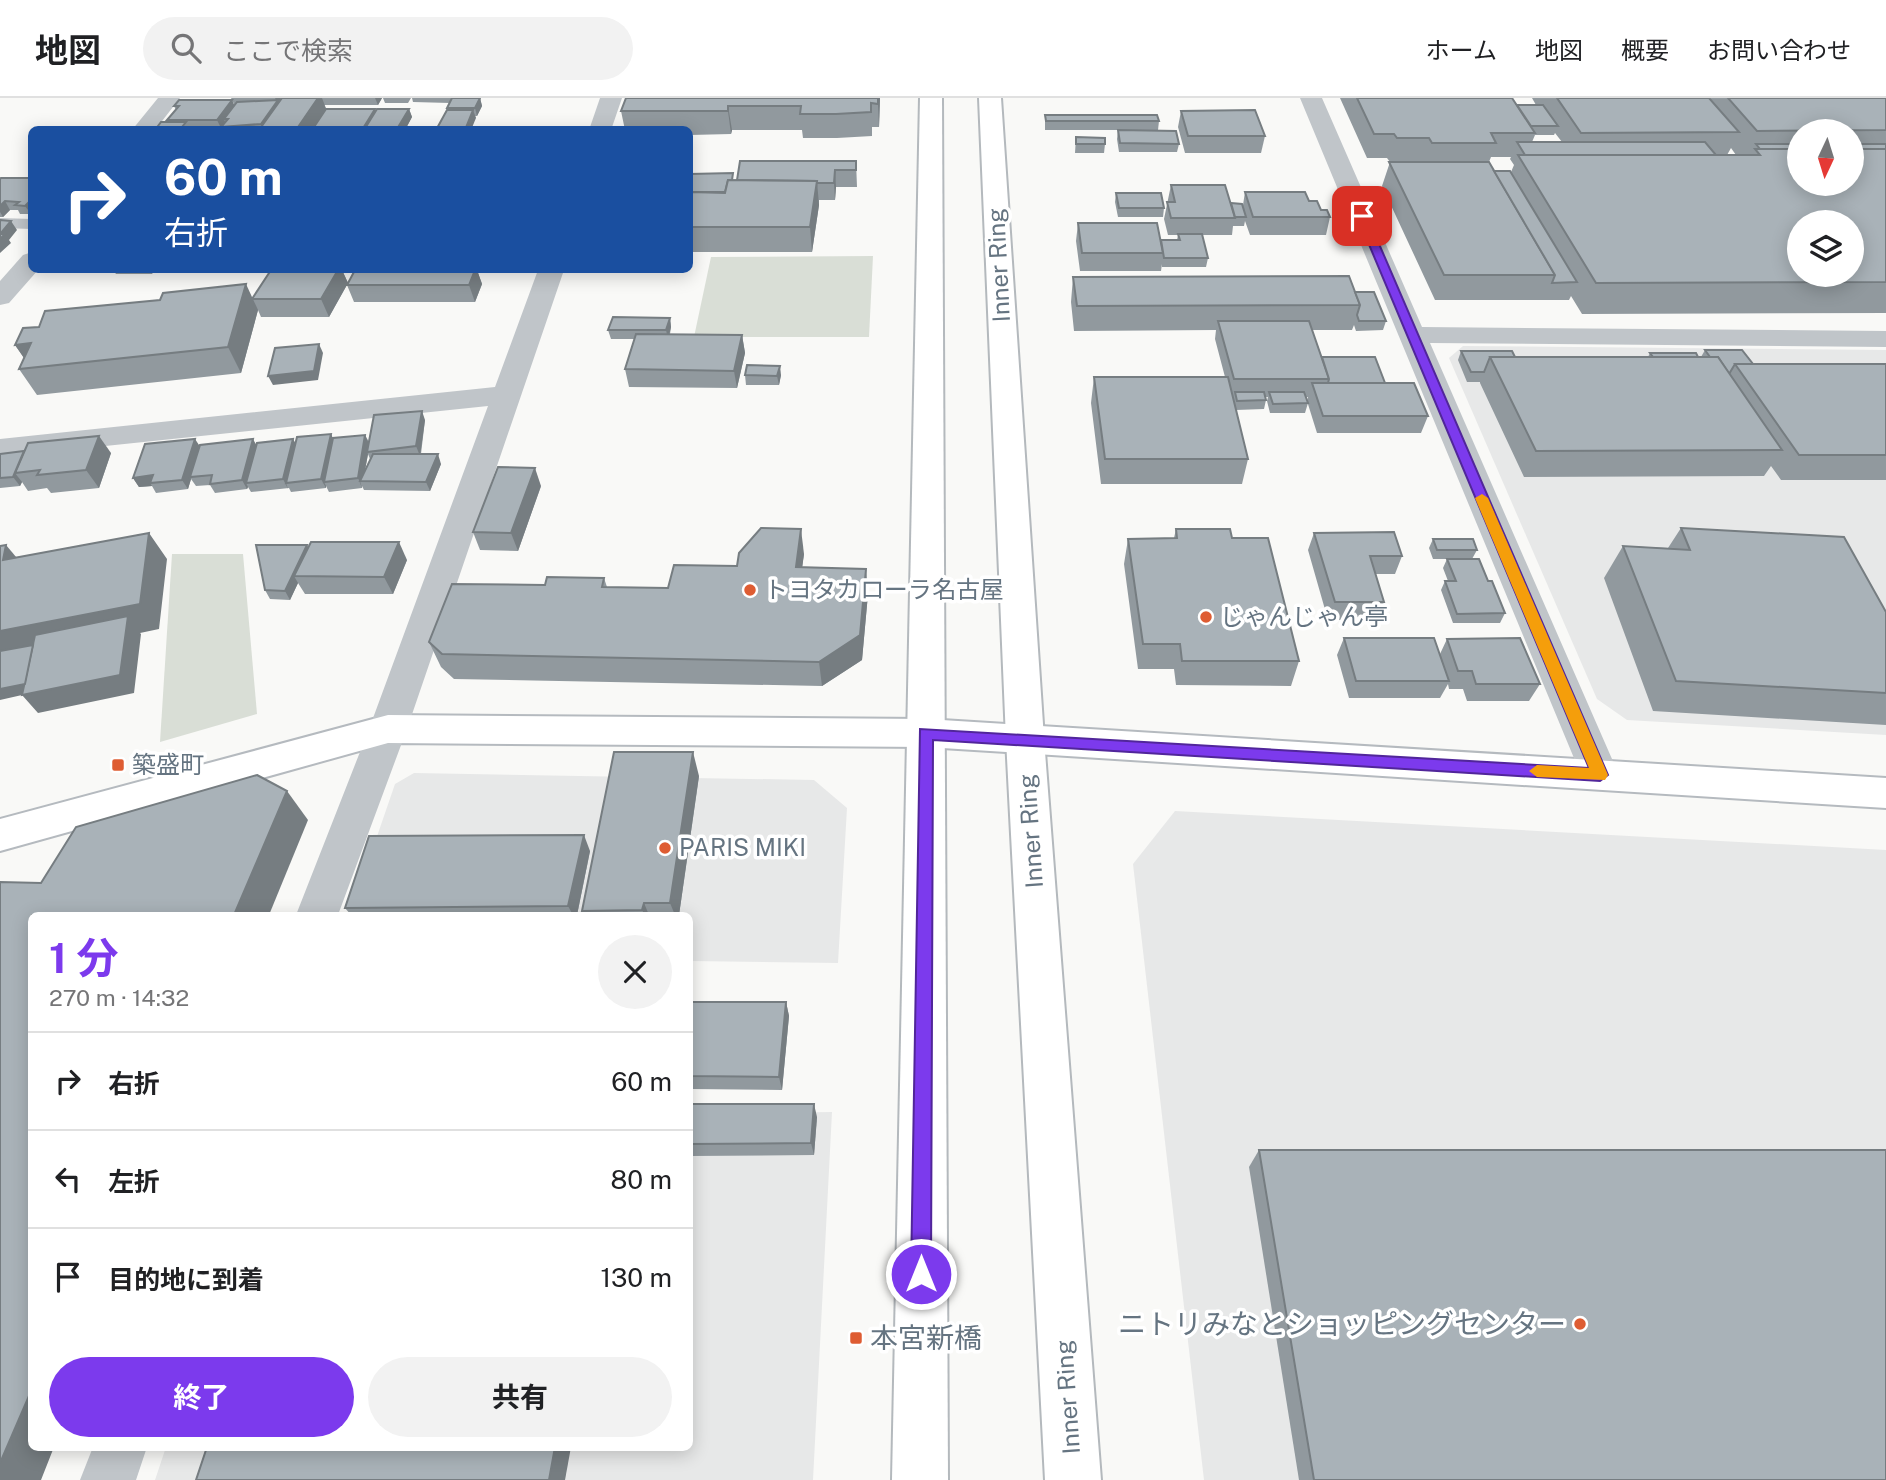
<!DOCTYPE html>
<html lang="ja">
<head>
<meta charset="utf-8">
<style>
	:root { --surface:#fff; --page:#f2f2f2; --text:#202124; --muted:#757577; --line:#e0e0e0; --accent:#7c3aed }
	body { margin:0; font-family:"Public Sans","Noto Sans JP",sans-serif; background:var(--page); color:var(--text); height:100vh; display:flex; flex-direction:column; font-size:26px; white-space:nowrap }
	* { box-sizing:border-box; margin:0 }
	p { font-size:23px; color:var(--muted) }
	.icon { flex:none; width:38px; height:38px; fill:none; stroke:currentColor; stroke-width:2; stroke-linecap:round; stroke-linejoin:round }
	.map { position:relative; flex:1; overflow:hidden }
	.side { position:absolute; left:28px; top:814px; width:665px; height:539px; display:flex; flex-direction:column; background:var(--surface); border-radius:10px; box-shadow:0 4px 18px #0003 }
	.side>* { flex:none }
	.banner { position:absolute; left:28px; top:28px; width:665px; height:147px; border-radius:10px; box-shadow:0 4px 18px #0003; background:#1a4fa0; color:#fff; overflow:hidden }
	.needle { width:46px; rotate:184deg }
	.buttons { position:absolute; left:1787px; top:21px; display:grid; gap:14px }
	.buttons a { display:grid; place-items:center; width:77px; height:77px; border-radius:50%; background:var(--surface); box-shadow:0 4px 18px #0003; font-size:35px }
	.pin { position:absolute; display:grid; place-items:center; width:60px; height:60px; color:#fff; margin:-30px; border-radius:14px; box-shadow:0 4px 10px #0006 }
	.me { position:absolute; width:77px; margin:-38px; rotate:0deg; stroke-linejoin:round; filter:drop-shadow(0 0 5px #0008) }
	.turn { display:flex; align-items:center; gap:24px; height:147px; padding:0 21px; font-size:32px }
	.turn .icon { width:91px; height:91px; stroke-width:2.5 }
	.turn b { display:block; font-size:49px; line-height:60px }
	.round { display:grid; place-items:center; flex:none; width:74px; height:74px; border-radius:37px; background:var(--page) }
	.head { display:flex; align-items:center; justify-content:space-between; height:119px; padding:0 21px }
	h1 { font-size:42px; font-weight:700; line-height:52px; color:var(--accent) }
	.cta { display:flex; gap:14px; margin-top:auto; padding:14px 21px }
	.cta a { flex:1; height:80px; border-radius:42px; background:var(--accent); color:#fff; font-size:28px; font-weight:700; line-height:80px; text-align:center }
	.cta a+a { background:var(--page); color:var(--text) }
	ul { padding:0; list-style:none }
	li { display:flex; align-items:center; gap:21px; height:98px; padding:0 21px; border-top:2px solid var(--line) }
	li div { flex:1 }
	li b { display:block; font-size:26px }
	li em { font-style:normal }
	header { display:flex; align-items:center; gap:42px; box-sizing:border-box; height:98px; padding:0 35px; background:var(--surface); border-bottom:2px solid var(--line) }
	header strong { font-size:33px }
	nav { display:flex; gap:38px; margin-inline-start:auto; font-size:24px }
	.search { width:490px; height:63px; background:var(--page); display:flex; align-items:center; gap:18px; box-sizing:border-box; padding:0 24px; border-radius:38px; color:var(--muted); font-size:26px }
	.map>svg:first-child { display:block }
	.built { fill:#e7e8e8 }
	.green { fill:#d9ded6 }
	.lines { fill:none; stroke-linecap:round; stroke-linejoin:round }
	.secondary-casing { stroke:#b5babf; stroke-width:4 }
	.primary-casing { stroke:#b4b9bd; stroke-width:4 }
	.lane { fill:#c0c5c9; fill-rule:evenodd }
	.street { fill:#c0c5c9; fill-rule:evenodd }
	.secondary { fill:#fff; fill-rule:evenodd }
	.primary { fill:#fff; fill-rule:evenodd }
	.wall { fill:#91999e; fill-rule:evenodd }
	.shaded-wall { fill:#767d81 }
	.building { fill:#a9b2b8; stroke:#767d81; stroke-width:2; fill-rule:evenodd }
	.route { fill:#7c3aed; stroke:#51269a; stroke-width:2 }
	.slow { fill:#f59e0b }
	.poi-dot { fill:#de5c32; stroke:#fff; stroke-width:2.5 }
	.labels { text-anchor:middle; stroke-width:7; stroke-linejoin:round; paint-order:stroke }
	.street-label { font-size:24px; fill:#657481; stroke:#fff }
	.poi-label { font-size:24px; fill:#657481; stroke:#fff; text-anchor:start }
	.near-poi-label { font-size:28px; fill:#657481; stroke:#fff; text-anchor:end }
</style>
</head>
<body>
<header>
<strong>地図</strong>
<div class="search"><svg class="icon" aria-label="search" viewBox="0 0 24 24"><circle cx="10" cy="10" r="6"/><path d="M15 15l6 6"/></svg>ここで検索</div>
<nav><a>ホーム</a><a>地図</a><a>概要</a><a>お問い合わせ</a></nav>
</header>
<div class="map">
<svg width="1886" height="1382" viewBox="0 0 1886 1382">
	<rect width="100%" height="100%" fill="#f9f9f7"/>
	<g class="built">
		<path d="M1463,248L1886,252V637L1627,622L1597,601L1449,260Z"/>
		<path d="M414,675L814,682L847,710L838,865L690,863V817H350L395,686Z"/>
		<path d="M1175,713L1886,752V1382H1204L1133,766Z"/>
		<path d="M832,1014L813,1382H155L166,1349H690V1016Z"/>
	</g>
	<g class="green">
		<path d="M873,158L869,239H694L711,159Z"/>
		<path d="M172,456H243L257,616L160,644Z"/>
	</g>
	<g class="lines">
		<g class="secondary-casing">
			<path id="secondary" d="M388,617L926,621L1886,680V710L926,649L388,645L0,753V721Z"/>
		</g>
		<g class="primary-casing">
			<g id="primary">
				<path d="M920,0H942L948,1382H892Z"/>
				<path d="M979,0H1001L1044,641L1101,1382H1045L1006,641Z"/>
			</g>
		</g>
		<path class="lane" d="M0,120L32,121V131L0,130Z"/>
		<g class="street">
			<path d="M158,0H180L155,32H132Z"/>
			<path d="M600,0H622L611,32H589Z"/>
			<path d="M1300,0H1322L1422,229L1886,233V249L1430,245L1619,677L1613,688L1600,692L1587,688L1581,677Z"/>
			<path d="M32,154V172H38L9,205L0,207V183L23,157Z"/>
			<path d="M538,172H564L407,631L338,817H296L369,631L488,308L0,359V341L495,289Z"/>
			<path d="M93,1349H147L136,1382H80Z"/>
		</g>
		<use href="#secondary" class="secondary"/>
		<use href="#primary" class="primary"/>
	</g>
	<g class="wall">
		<path d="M231,0H382L378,7H324L326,11L375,13L409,11L412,19L405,32H222L221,29V30H213V32H155L168,24L167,22L176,12L174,8L232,2L234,8L236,6H234Z"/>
		<path d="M383,0H411L408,5H385Z"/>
		<path d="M412,0H480L482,8L477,18H475L476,20L447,12V10L450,5L413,4Z"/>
		<path d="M880,0L879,29H872V38L837,40H803L802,32H732L731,36L690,37V32H625L621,13Z"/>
		<path d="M1340,0H1512L1517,7H1536L1532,0H1886V215L1582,216L1571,198L1569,202H1435L1382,88L1390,64L1387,60H1367ZM1799,33H1852V86H1799ZM1555,35L1562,44H1532L1535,37H1554ZM1731,50L1736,57H1727ZM1491,59H1511L1510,61L1514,67L1511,74L1494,73L1489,64Z"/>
		<path d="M1181,13L1265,38L1261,55H1185L1178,29Z"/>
		<path d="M1045,17L1159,23L1158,32H1045Z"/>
		<path d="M1118,32L1179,46L1177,54H1119L1117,41Z"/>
		<path d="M1076,39L1105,46L1104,55H1075Z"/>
		<path d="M856,63L857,89H836L835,102H819V107L812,154H690V76L734,82Z"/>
		<path d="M32,80V116H20L18,112H10L3,119H0V81Z"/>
		<path d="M1171,87L1231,105L1243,107L1245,94L1309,103L1330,119L1326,137H1250L1245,123L1244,128H1233L1232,137H1202L1208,160L1206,169H1162V166L1161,173H1080L1076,143L1078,125L1161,142H1177L1178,137H1168L1164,121Z"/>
		<path d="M1116,95L1164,110L1163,119H1118L1115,104Z"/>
		<path d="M113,172H155L152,176H116Z"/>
		<path d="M271,172H342L348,185L329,219H261L258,212L241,275L37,297L19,271L24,260L15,247L39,229L253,201Z"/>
		<path d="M355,172H489H477L482,186L475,204H354L347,187Z"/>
		<path d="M1073,179L1355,194L1386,223L1383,232L1356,233L1354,227L1352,232H1312L1322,259L1385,285L1428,318L1421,335H1317L1307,303L1308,299H1306L1308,305L1305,315H1270L1267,303L1268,299H1265L1266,302L1264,311L1236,312L1248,361L1242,386H1101L1091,305L1094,279H1225L1215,241L1216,232L1074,233L1071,204Z"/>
		<path d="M670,220L671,229L670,236L742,237L745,255L737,290L629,289L625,271L634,241H611L608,232Z"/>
		<path d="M1705,252L1753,266H1886V382H1781L1771,368L1764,378L1524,379L1480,285V284H1467L1458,262L1461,253L1515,259H1648L1650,255L1701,259Z"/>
		<path d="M745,277H781L779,287H746Z"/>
		<path d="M425,322L421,356L441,366L430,393L364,392L362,388V390L329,394L326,388V390L291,394L289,390L251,394L248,389L247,391L215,395L210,387L196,388L191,381L188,391L156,395L152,388L139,389L133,380L200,348L256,347L293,341L295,345L331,336L333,341L365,337L369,344ZM368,356L370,361L365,372Z"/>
		<path d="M111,355L99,390L51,395L47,390L28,393L22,384L20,388L0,390V356Z"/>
		<path d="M541,388L518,453L480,452L473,434Z"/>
		<path d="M1681,430L1886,514V627L1653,613L1604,480L1623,448L1668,450Z"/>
		<path d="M1176,431L1232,440L1299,563L1291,588L1176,587L1174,571H1138L1124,466L1128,441L1174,440Z"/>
		<path d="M1314,435L1402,458L1395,476H1375L1384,504L1377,522H1328L1308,452Z"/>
		<path d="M1433,441L1477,452L1472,461L1488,483L1505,515L1500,525H1453L1441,492L1445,483H1448L1443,470L1447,461H1433L1429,450Z"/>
		<path d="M308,450L407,462L393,496H305L298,485L290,502L270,501L265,492Z"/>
		<path d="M804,456L802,469L868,496L862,562L822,588L454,581L441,569L429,544L604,480L607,489L668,490L737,468Z"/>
		<path d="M1344,540L1440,556L1447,541L1540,586L1529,603H1467L1463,591H1449L1448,586L1440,600H1349L1337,557Z"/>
		<path d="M699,678L679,817H585L582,813Z"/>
		<path d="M590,753L577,817H351L345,810Z"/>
		<path d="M690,904H786L789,918L782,992L690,991Z"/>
		<path d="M690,1006L817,1019L814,1057L690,1058Z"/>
		<path d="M1259,1052L1886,1382H1299L1249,1069Z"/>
	</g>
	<g class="shaded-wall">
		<path d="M275,0H281L279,3L282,10L263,32L261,26L277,4Z"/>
		<path d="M318,0H322L327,13L314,32H296Z"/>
		<path d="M375,0H382L378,7Z"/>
		<path d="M480,0L482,8L477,18L475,10Z"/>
		<path d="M878,0H880L879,29L878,6Z"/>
		<path d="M232,2L236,11L224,21L225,24L221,30L217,22Z"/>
		<path d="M728,8L732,32L731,36L728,13Z"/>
		<path d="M375,11L378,19L370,32H362Z"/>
		<path d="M409,11L412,19L405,32H397Z"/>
		<path d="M473,12L476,20L471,32H465Z"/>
		<path d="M835,72L836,89L835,102L834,85Z"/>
		<path d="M817,83L819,107L812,154L810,129Z"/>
		<path d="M32,101V116H31L25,108Z"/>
		<path d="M5,103L10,112L3,119L0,114V108Z"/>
		<path d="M11,123L17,132L9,142L11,145L0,155V136Z"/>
		<path d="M338,172H342L348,185L329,219L321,201Z"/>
		<path d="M468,172H477L482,186L475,204L469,187Z"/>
		<path d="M246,186L258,212L241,275L228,249Z"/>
		<path d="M670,220L671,229L668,241L666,232Z"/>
		<path d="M742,237L745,255L737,290L734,273Z"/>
		<path d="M31,245V270L15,247Z"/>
		<path d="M319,246L323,255L318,282L273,287L268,278Z"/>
		<path d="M780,268L781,277L779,287L777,278Z"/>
		<path d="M422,313L425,322L420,358L416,348Z"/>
		<path d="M331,336L335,345L324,384L326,388V390L321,381Z"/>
		<path d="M365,337L369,346L367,354L368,356L363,383H360L362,390L358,380Z"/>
		<path d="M99,338L111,355L99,390L86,372Z"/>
		<path d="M195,341L201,350L190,379L191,381L188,391L182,382Z"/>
		<path d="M253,341L258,350L246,385L248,389L247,391L242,382Z"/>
		<path d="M293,341L298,350L286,385L288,391L283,381Z"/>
		<path d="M438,356L441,366L430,393L426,384Z"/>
		<path d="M535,370L541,388L518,453L511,435Z"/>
		<path d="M15,375L22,384L20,388L13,379Z"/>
		<path d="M153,377L150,385L152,388L139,389L133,380Z"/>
		<path d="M801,431L804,456L799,494L796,469Z"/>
		<path d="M149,435L167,461L159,531L140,535L141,536L134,595L38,615L22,597L0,602V533Z"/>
		<path d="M399,444L407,462L393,496L384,479Z"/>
		<path d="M6,447L27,472L3,462Z"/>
		<path d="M307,447L312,456L294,478L298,485L290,502L285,493Z"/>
		<path d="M866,471L868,496L862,562L822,588L819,564Z"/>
		<path d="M693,654L699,678L679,817H675L670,805Z"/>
		<path d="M287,693L308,722L269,817H234Z"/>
		<path d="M584,737L590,753L577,817H573L568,808Z"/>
		<path d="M644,805L649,817H645L642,812Z"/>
		<path d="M786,904L789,918L782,992L779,979Z"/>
		<path d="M814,1006L817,1019L814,1057L811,1045Z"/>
		<path d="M32,1291V1349H54L41,1382H0V1365Z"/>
		<path d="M555,1349H571L565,1382H549Z"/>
	</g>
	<g class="building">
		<path d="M282,0H318L296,32H259Z"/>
		<path d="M452,0H480L475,10H447Z"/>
		<path d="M626,0H878V6L871,5V14L836,16H800L801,8H728V13H621Z"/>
		<path d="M1357,0H1512L1535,35H1491L1496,45H1432L1429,40H1397L1394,36H1374Z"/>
		<path d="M1557,0H1709L1739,34L1581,35Z"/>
		<path d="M1728,0H1886V32L1757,33Z"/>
		<path d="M179,2H232L217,22H167L179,8H174Z"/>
		<path d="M278,2L261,26L221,29L228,21H224L237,4Z"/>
		<path d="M1517,7H1543L1558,28H1531Z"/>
		<path d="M326,11H375L362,32H312Z"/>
		<path d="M377,11H409L397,31L364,32Z"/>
		<path d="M447,12H473L465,32H436Z"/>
		<path d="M1255,12L1265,38H1188L1181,13Z"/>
		<path d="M1045,17H1157L1159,23H1046Z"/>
		<path d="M161,24H186L182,29H212L210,32H155Z"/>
		<path d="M1118,32L1176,33L1179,46L1120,45Z"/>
		<path d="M1076,39L1105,40V46H1076Z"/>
		<path d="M1517,44H1705L1716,57H1525Z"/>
		<path d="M1756,46H1799V51H1760Z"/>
		<rect x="1852" y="46" width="34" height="5"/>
		<path d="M1755,51H1799V86H1852V51H1886V184L1596,185L1518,57H1760ZM1799,124H1852V177H1799Z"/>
		<path d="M740,63H856V72H835L834,85H817V83L737,82Z"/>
		<path d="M1389,64H1489L1555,177H1444Z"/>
		<path d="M1494,73H1510L1577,184L1552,185L1555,177Z"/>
		<path d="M733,75L732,82H728L725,94H690V76Z"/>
		<path d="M1,80H32V101L25,108L15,107L19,104L5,103L0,108V81Z"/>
		<path d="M728,82L817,83L810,129H690V94L725,95Z"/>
		<path d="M1171,87H1225L1235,120H1171L1167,104H1175Z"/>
		<path d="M1245,94H1305L1309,103H1317L1321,112H1327L1330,119H1253Z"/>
		<path d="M1116,95H1161L1164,110H1119Z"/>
		<path d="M1231,105L1242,106L1246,119H1235Z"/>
		<path d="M0,122L11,123L0,136H5L0,141Z"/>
		<path d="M1078,125H1157L1163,155H1082Z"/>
		<path d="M1178,136H1202L1208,160H1164L1161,142H1180Z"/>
		<path d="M271,172H338L321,201H252Z"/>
		<path d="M355,172H475L469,187H347Z"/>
		<path d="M1349,178L1360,207L1077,208L1073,179Z"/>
		<path d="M246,186L228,249L19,271L31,245L15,247L23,230L39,229L45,213L160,202L163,195Z"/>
		<path d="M1355,194H1374L1386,223H1359L1357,217L1360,207Z"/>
		<path d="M613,219L670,220L666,232H608Z"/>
		<path d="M1218,223H1309L1329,281H1234Z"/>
		<path d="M636,236L742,237L734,273L625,271Z"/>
		<path d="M319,246L314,273L268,278L275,250Z"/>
		<path d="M1705,252H1742L1753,266H1735L1729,276L1718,259H1710Z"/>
		<path d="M1461,253H1512L1515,259H1490L1484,274H1471Z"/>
		<path d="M1650,255H1696L1698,259H1653Z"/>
		<path d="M1322,259H1375L1385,285H1328L1329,281Z"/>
		<path d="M1490,259H1718L1782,352L1536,353Z"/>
		<path d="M1735,266H1886V357H1799Z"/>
		<path d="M747,267L780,268L777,278L745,277Z"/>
		<path d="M1094,279H1228L1248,361H1105Z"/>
		<path d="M1312,285H1414L1428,318H1323Z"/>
		<path d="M1235,294H1264L1266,302L1237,303Z"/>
		<path d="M1269,294H1304L1308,305L1273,306Z"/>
		<path d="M422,313L416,348L367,354L374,317Z"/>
		<path d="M331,336L321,381L286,385L297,339Z"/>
		<path d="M365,337L358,380L324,384L333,340Z"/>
		<path d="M99,338L86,372L37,377L40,372L15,375L28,345Z"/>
		<path d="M195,341L182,382L150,385L153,377L133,380L145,346Z"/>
		<path d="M253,341L242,382L210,386L212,377L190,379L200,347Z"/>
		<path d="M293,341L283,381L246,385L257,345Z"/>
		<path d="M24,353L13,379L0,380V356Z"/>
		<path d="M373,356H438L426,384L360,383Z"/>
		<path d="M498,369L535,370L511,435L473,434Z"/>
		<path d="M761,430L801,431L796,469L866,471L860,537L819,564L442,556L429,544L452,486L545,487L547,479L604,480L602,489L668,490L674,467L737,468L739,455Z"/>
		<path d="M1681,430L1844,439L1886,514V595L1676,583L1623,448L1690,452Z"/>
		<path d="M1176,431H1230L1232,440H1268L1299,563H1182L1180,546H1143L1128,441L1177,440Z"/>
		<path d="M1394,434L1402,458H1370L1384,504H1335L1314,435Z"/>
		<path d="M149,435L140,506L0,533V448L6,447L3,462Z"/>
		<path d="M1433,441H1473L1477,452H1437Z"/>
		<path d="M311,444H399L384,479L294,478Z"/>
		<path d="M256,447H307L285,493L265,492Z"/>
		<path d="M1447,461H1479L1488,483H1492L1505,515L1457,516L1445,483H1456Z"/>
		<path d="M128,518L120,577L22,597L35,537Z"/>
		<path d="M1344,540H1434L1449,583H1356Z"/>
		<path d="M1520,540L1540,586H1476L1472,573H1458L1447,541Z"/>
		<path d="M33,547L25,586L0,591V553Z"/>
		<path d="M614,654H693L670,805H644L642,812L582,813Z"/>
		<path d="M257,677L287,693L234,817H32V1291L0,1365V784L41,785L76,729Z"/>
		<path d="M584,737L568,808L345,810L369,738Z"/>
		<path d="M690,904H786L779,979L690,978Z"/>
		<path d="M690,1006H814L811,1045L690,1046Z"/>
		<path d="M1259,1052H1886V1382H1314Z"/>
		<path d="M207,1349H555L549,1382H196Z"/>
	</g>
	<path class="route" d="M1362,115L1367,118L1608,677L1600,683L933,642L931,1176L928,1183L921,1186L914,1183L911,1176L920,631L1589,670L1357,118Z"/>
	<path class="slow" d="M1482,396L1488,400L1608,677L1605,682L1537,679L1529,673L1537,667L1589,670L1475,400Z"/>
	<g class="poi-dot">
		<circle cx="750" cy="492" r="7"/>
		<circle cx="1206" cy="519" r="7"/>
		<rect x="111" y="660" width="14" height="14" rx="3.5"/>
		<circle cx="665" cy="750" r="7"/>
		<circle cx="1580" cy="1226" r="7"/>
		<rect x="849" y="1233" width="14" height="14" rx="3.5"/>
	</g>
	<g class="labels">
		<g class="street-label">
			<text transform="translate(999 167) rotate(-93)" y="8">Inner Ring</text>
			<text transform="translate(1031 733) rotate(-94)" y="8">Inner Ring</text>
			<text transform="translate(1068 1299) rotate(-94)" y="8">Inner Ring</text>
		</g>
		<g class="poi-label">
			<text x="764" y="500">トヨタカローラ名古屋</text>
			<text x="1220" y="527">じゃんじゃん亭</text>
			<text x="132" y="675">築盛町</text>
			<text x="679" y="758">PARIS MIKI</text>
		</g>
		<g class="near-poi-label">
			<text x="1566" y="1236">ニトリみなとショッピングセンター</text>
			<text x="870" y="1250" text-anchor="start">本宮新橋</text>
		</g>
	</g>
</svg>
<div class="buttons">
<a><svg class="needle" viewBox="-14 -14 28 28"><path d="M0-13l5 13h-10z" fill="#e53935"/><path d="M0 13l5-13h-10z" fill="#757577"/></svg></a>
<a><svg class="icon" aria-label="layers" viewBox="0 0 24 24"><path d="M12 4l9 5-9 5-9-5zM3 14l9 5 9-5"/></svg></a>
</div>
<div class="pin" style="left:1362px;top:118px;background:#d93025"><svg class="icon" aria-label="arrive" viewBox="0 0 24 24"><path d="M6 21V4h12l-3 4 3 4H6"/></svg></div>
<svg class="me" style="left:921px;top:1176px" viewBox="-20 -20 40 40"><circle r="17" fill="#7c3aed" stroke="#fff" stroke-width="3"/><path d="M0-11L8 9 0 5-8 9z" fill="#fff"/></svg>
<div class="banner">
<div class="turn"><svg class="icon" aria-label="right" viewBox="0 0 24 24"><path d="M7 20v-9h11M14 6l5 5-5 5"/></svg><div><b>60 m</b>右折</div></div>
</div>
<section class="side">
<div class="head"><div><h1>1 分</h1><p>270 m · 14:32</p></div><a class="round"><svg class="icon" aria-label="close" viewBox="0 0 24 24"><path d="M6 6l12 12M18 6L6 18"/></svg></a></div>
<ul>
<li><svg class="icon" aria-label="right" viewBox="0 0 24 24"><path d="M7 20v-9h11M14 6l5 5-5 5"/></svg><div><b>右折</b></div><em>60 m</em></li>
<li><svg class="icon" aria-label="left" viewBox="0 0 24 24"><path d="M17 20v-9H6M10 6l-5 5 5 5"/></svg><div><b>左折</b></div><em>80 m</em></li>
<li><svg class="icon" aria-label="arrive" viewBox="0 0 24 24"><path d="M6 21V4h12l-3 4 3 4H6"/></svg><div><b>目的地に到着</b></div><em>130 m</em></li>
</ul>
<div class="cta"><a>終了</a><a>共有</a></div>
</section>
</div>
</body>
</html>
